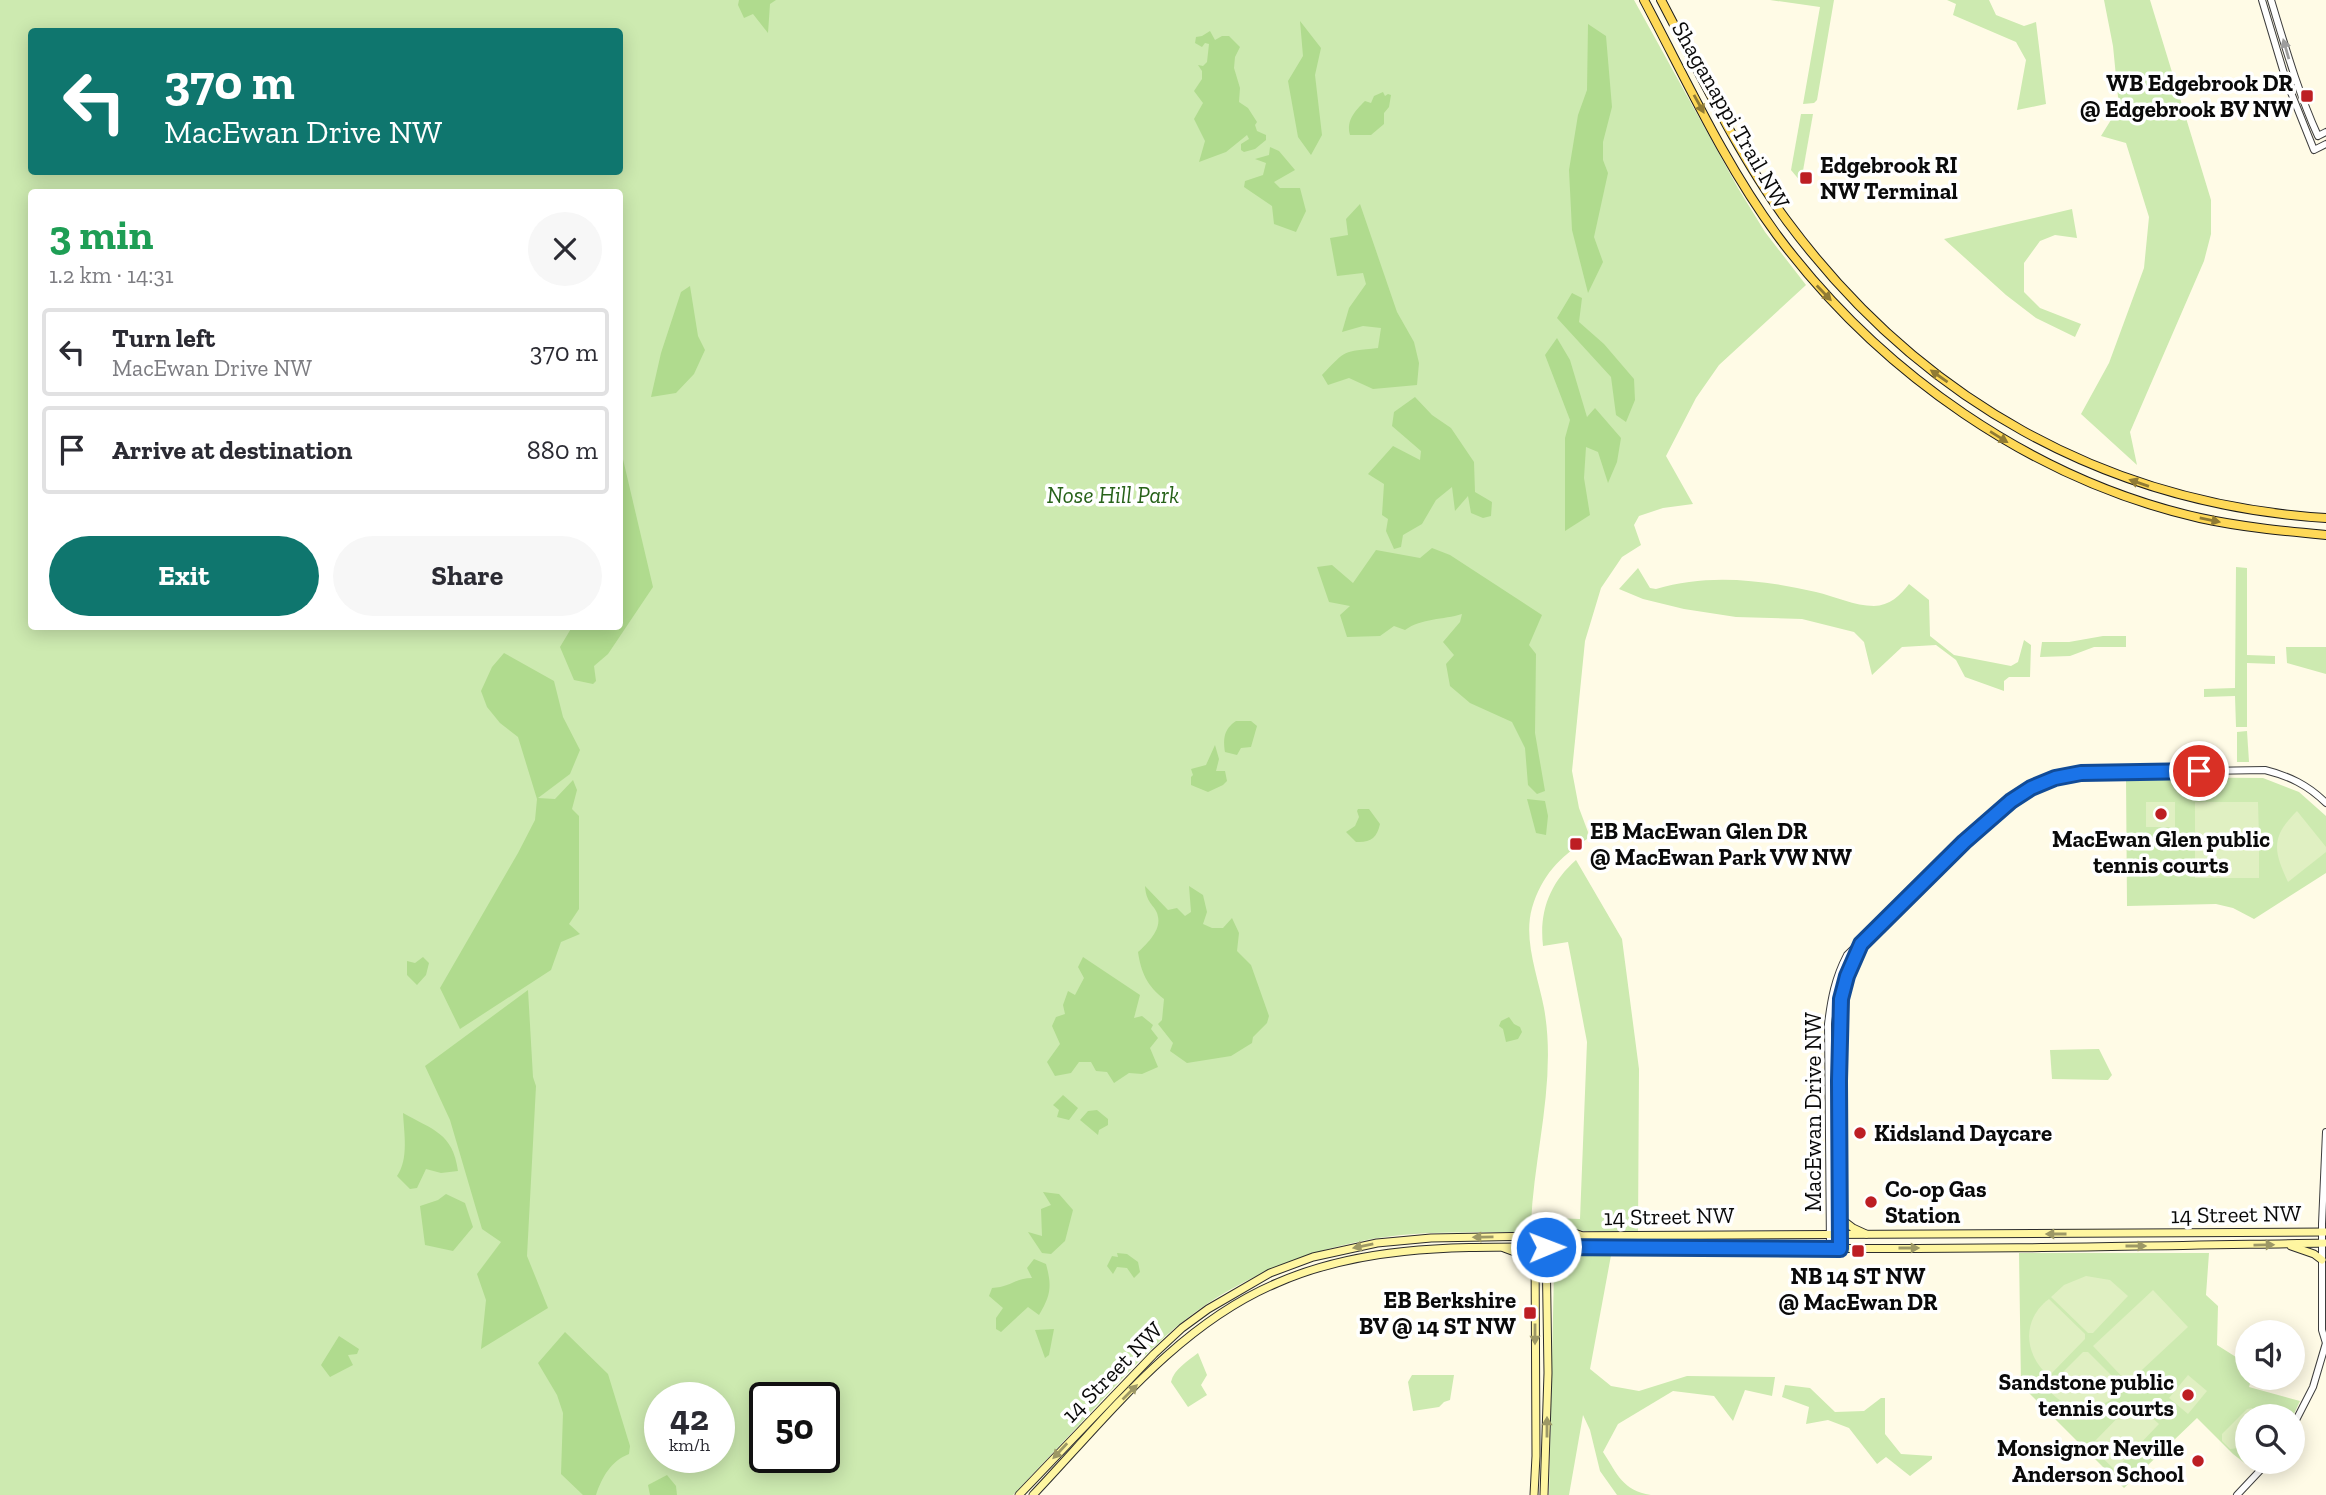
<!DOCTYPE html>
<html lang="en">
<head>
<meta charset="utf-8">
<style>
	:root { --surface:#fff; --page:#f7f7f7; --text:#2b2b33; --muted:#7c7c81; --line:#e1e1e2; --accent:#0f766e }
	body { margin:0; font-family:"Zilla Slab",serif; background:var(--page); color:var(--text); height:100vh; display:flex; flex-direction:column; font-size:26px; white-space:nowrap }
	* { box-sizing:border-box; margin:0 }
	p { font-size:23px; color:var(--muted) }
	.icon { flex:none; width:38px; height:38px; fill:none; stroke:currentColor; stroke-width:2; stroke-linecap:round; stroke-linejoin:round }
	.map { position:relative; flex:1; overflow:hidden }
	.side { position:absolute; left:28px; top:189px; width:595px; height:441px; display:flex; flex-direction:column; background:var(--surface); border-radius:7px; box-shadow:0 4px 18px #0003 }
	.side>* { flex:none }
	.guide { position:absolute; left:28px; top:28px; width:595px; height:147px; border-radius:7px; box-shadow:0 4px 18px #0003; background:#0f766e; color:#fff; overflow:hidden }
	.buttons { position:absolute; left:2235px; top:1320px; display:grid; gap:14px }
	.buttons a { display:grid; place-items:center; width:70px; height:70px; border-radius:50%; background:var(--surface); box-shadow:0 4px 18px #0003; font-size:35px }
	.speed { position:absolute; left:644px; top:1382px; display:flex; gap:14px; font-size:35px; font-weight:700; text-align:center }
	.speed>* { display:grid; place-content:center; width:91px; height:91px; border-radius:50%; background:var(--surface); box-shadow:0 4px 18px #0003; line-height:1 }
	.speed small { font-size:18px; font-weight:400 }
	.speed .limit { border:4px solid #111; border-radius:10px; background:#fff; color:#111 }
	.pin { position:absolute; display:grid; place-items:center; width:60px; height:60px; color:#fff; margin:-30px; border:4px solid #fff; border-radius:50%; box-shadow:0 2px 7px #0007 }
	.me { position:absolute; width:77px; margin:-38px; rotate:89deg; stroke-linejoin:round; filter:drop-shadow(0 0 5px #0008) }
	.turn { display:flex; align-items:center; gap:24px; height:147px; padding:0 21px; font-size:32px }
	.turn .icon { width:91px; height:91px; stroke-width:2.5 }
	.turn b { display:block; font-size:49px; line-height:60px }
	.round { display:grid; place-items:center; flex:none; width:74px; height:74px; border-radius:37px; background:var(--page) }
	.headline { display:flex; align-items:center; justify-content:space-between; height:119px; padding:0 21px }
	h1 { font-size:42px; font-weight:800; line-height:52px; color:#1e9e55 }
	.cta { display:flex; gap:14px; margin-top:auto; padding:14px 21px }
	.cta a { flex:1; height:80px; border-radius:42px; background:var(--accent); color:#fff; font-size:28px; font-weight:800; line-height:80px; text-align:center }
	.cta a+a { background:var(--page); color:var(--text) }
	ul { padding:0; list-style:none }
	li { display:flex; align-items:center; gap:21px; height:88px; margin:0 14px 10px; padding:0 7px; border:4px solid var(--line); border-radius:7px }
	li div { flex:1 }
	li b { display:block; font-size:26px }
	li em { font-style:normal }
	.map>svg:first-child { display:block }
	.green { fill:#cdeab0; fill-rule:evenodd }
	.forest { fill:#b0db8e }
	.pitch { fill:#e0f0c2 }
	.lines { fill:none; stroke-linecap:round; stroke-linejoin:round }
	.tertiary-casing { stroke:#3d3d3d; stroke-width:8 }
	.secondary-casing { stroke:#2c2c2c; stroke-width:9 }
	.primary-casing { stroke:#1b1b1b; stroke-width:10 }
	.tertiary { stroke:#fff; stroke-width:6 }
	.secondary { stroke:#fff6a1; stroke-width:7 }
	.primary { stroke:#fed857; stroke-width:8 }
	.oneway { fill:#9d9d9d }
	.oneway2 { fill:#907b34 }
	.oneway3 { fill:#9d9865 }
	.route-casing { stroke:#114b97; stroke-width:18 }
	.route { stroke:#1a73e8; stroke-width:12 }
	.poi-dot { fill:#bd1e23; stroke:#fff; stroke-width:2.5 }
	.labels { text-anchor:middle; stroke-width:7; stroke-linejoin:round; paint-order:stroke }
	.poi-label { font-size:23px; font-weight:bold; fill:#0a0a0a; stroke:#fff; text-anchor:end }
	.street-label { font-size:23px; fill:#0a0a0a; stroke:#fff }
	.park-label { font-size:23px; font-style:italic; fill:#276219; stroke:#fff }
</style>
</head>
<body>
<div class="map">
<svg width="2326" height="1495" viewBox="0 0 2326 1495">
	<rect width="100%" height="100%" fill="#fffbe6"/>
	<g class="green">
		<path d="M0,0H1634L1738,188L1765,232L1806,285L1719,365L1696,398L1666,456L1693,504L1663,508L1639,516L1634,525L1641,545L1622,557L1601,588L1585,641L1572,771L1579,808L1588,832L1587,839C1559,858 1542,875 1532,908C1523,940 1538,976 1544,1008C1557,1080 1534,1152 1531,1224L1521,1232C1469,1233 1414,1230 1362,1241C1305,1252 1249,1275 1201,1308C1165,1333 1134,1366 1104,1398C1074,1431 1043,1463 1013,1495H0ZM32,32H620V172H32ZM32,192H620V626H32ZM660,1398H719V1458H660ZM765,1398H824V1458H765Z"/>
		<path d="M1770,0H1834L1817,100L1814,103L1803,104L1820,7Z"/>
		<path d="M1947,0H1989L1996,15L2024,26L2036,22L2046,104L2017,110L2026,60L2016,42L1953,15L1956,4Z"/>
		<path d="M2104,0H2150L2211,200V234L2204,261L2130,432L2137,465L2081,414L2109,363L2144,268L2149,217L2126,143L2101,136L2119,107L2113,46Z"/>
		<path d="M1801,114H1813L1801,182L1791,170Z"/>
		<path d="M2072,209L2077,238L2055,235L2040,241L2024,263V292L2040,308L2081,324L2075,337L2036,318L2006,295L1944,239Z"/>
		<path d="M2236,567L2247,568V655L2275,656V664L2247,663V727H2236L2235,696L2204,697V689L2235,688Z"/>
		<path d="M1638,568L1650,588L1656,589C1709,573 1763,580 1816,592C1834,596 1855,606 1874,606C1889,606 1901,595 1909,584L1929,600L1930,636L1954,655L2011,666L2018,662L2024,640L2031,645L2030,677H2009L2004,681V691L1965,677L1956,660L1936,645L1902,647L1872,675L1864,642L1854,632L1802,619L1736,617L1684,609L1643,599L1619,589Z"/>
		<path d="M2103,636H2126V647H2094L2070,656L2040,657L2042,642H2069Z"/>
		<path d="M2286,647H2326V674L2287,663Z"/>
		<path d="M2247,731L2249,762H2237V732Z"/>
		<path d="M2126,777L2263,778L2299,792L2326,816V873L2254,919L2233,908L2216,904L2127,906Z"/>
		<path d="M1576,860L1622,939L1639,1069L1638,1232C1617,1232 1565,1236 1552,1218L1580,1219L1587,1042L1568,942L1543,946C1539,911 1550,883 1576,860Z"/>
		<path d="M2099,1049L2112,1075L2108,1080L2052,1079L2050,1050Z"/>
		<path d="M1579,1250H1612L1590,1369L1611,1386L1639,1391L1687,1376L1775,1377L1772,1396L1745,1390L1733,1421L1714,1396L1673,1391L1618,1424L1603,1452C1618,1475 1622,1490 1651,1495H1617L1600,1471L1590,1430L1583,1415L1569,1495H1549L1554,1271L1561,1255Z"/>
		<path d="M2019,1253H2209L2206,1295L2218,1306L2217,1345L2247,1364V1377H2252L2249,1387L2300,1401L2293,1416H2247V1461H2258L2251,1468L2233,1454L2197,1418L2124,1488L2021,1385Z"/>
		<path d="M1198,1353L1207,1375L1201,1385L1207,1395L1188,1407L1171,1382C1174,1369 1188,1361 1198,1353Z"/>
		<path d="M1412,1375H1454L1450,1400L1444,1402L1439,1407L1413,1411L1408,1382Z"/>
		<path d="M1785,1385L1810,1388L1835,1412L1864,1411L1881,1398H1885V1434L1901,1454L1932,1456V1459L1910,1476L1886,1457L1877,1464L1849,1428L1828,1420L1806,1424L1809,1407L1782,1397Z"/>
	</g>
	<g class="forest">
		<path d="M739,0H776L770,4L768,33L753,14L744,18L738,5Z"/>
		<path d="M1300,21L1321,48L1315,75L1322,135L1311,155L1298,137L1288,81L1303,56Z"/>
		<path d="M1588,24L1606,36L1612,107L1603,142V160L1608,173L1594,237L1603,262L1588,293L1572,230L1569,170L1578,115L1587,90Z"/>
		<path d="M1210,31L1215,40L1222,36H1229L1240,47L1235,57L1234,68L1240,88L1239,102L1248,108L1257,122L1255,125L1257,131L1266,135V140L1255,149L1244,152L1241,150V144L1249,139L1247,135L1226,152L1199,162L1205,141L1194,119L1203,103L1194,91L1202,79V71L1198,65L1203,66L1207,62L1209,44L1205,43L1202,47L1195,43L1196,37L1202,36Z"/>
		<path d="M1383,92L1385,96L1388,94L1391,95L1389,107L1384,113V124L1371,135H1350C1346,120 1355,111 1365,101L1371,103L1374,96Z"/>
		<path d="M1270,147L1279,151L1295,170L1274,182L1280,188H1300L1306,211L1296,232L1274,224L1272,206L1244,187L1245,181L1263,175L1266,163L1255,159L1269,155Z"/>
		<path d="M1360,204L1397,312L1414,342L1419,363L1417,385L1373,389L1349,378L1328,385L1322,375C1347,349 1342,352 1378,348L1381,328L1363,326L1342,332L1349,308L1366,284L1363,273L1337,276L1330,238L1348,235L1346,219Z"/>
		<path d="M690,286L698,336L705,350L694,374L676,393L651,397L661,353L681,292Z"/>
		<path d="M1572,293L1582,298L1579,322L1604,344L1634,379L1635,400L1626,422L1616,415L1611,377L1557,318Z"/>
		<path d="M1557,338L1570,360L1587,417L1595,408L1621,438L1617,462L1608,483L1598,452L1586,447L1584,478L1590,515L1565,531V438L1570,420L1545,355Z"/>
		<path d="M1415,397L1432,415L1451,428L1474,462L1475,492L1492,502L1491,516L1483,518L1471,513L1468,496L1455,511L1452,487L1436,500L1422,524L1403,535L1401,547L1394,549L1386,531L1388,519L1382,515L1384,484L1368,474L1393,446L1420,460L1421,451L1392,426L1394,412Z"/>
		<path d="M622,455L653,587L608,654L594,666L596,681L593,684L574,680L560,647L572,627L620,626V464Z"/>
		<path d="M1432,548L1450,555L1542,615L1529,645L1536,654L1535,733L1545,791L1537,794L1528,785L1525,748L1512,722L1470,703L1450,686L1446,664L1454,655L1443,642L1460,622L1462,614C1443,620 1422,618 1405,630L1394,626L1380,636L1347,637L1340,615L1350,606L1329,602L1317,567L1332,565L1353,583L1376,550L1420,558Z"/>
		<path d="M504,653L554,681L563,717L580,750L570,774L538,798L555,799L573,780L577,790L572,809L579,816V909L569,924L580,934L561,942L551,970L460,1029L440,988L518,853L535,820L537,799L518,737L500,723L487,707L481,691L492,667Z"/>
		<path d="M1236,721H1251L1257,726L1251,747L1241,748L1237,755L1225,752C1223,738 1224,729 1236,721Z"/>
		<path d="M1215,745L1219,759L1216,771H1225L1227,781L1223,785L1208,792L1191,785V777L1193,775L1191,769L1206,765Z"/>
		<path d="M1527,799L1545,801L1548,816L1546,835L1536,833Z"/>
		<path d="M1358,809H1369L1380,824C1377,838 1370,843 1356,842L1346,832L1355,826L1359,817L1357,811Z"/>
		<path d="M1145,886L1168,910L1177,908L1185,916L1191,912L1189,886L1203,895L1207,912L1203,924L1212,928H1223L1232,918L1239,933L1237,951L1251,965L1269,1016L1267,1023L1253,1037L1252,1043L1231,1056L1187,1063L1170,1051L1173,1043L1158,1024L1162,1020L1164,999C1147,986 1141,972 1138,952C1147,944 1161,930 1158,917C1157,906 1146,905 1145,886Z"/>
		<path d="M423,957L429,963L426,975L417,985L407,975V961L415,963Z"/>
		<path d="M1083,957L1140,995L1134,1018L1142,1016L1153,1025L1151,1029L1158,1038L1150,1048L1158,1067L1142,1074L1129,1073L1114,1083L1107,1072L1096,1071L1091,1062H1079L1071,1073L1055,1076L1047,1062L1060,1044L1052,1026L1056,1017L1065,1014L1063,1005L1068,991L1075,995L1084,978L1078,967Z"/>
		<path d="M528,990L533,1077L536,1086L527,1256L548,1308L481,1349L486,1300L477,1274L501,1242L482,1229L450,1120L425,1066Z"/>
		<path d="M1509,1017L1514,1024L1520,1027L1522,1032L1518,1039L1506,1042L1503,1029L1499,1026L1501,1021Z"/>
		<path d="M1063,1095L1078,1108L1069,1120L1057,1117L1059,1110L1053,1105Z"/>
		<path d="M1097,1110L1108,1119V1125L1099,1130L1098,1135L1080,1120L1088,1111Z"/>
		<path d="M403,1113C433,1130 453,1133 458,1171L441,1173L426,1169L417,1188L410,1189L397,1176C409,1159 404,1133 403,1113Z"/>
		<path d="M1043,1192L1059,1194L1073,1210L1065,1241L1051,1254L1042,1253L1028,1232L1042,1236L1041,1209L1051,1205Z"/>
		<path d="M446,1194L465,1203L473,1227L453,1251L425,1245L420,1206L438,1200Z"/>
		<path d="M1117,1253L1127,1254L1138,1262L1140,1272L1134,1278L1127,1268L1117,1267L1113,1274L1107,1266L1112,1256L1118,1257Z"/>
		<path d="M1034,1259L1046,1264C1052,1286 1051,1295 1039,1315L1028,1307L1001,1332L996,1329V1318L1003,1308L989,1296L992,1288C1011,1287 1015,1278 1032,1278L1027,1268Z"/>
		<path d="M1054,1329L1049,1355L1045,1358L1035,1330Z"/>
		<path d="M565,1332L608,1374L630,1446L629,1454C611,1461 602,1477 596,1495H583L561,1474L563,1413L557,1395L538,1363Z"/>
		<path d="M339,1336L359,1349L357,1354L348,1355L353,1365L330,1377L321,1365Z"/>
		<path d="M667,1475L676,1486L677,1495H650L648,1485Z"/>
	</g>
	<g class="pitch">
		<rect x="2146" y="802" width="29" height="25"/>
		<path d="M2195,802H2258L2259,837L2195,838Z"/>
		<path d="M2297,811L2326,847V852L2288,882C2273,850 2271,837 2297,811Z"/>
		<path d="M2259,842V878H2195V842Z"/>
		<path d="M2086,1276L2110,1280L2128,1296L2093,1333H2088L2051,1297L2064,1285Z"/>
		<path d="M2153,1290L2188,1327L2128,1383L2093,1346Z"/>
		<path d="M2049,1299L2085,1334V1339L2049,1376C2023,1354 2022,1319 2049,1299Z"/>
		<path d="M2083,1352H2088L2124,1388C2102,1414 2068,1415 2047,1388Z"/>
		<path d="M2188,1375L2207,1391L2188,1414L2169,1398Z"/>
		<path d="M2134,1401L2159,1424L2115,1470L2090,1446Z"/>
		<path d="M2252,1408L2261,1416H2247V1439L2238,1448L2230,1449L2222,1441V1434L2247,1409Z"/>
	</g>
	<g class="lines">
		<g class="tertiary-casing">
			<g id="tertiary">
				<path d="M2262,0L2286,80L2314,150L2326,144"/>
				<path d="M2271,0C2285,46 2298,92 2318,136L2326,132"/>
				<path d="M1830,1248L1828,1024C1831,999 1835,978 1847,955L1964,842L2011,801L2031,788L2055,778L2081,773L2265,770C2289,776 2308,785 2326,803"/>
				<path d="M1840,1249L1839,1081L1841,999L1847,976L1860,946"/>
				<path d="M2326,1343L2322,1330V1224L2326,1132"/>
				<path d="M2292,1428L2313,1387L2326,1343"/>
				<path d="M2237,1495L2269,1461"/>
			</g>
		</g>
		<g class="secondary-casing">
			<g id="secondary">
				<path d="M1840,1218L1853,1228L1866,1234"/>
				<path d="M1546,1220L1554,1226L1580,1235"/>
				<path d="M2291,1246L2314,1254L2322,1260"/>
				<path d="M1504,1248L1528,1257L1535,1266"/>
				<path d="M1547,1273L1559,1252L1568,1249"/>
				<path d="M1019,1495L1154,1354L1182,1328L1208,1309L1270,1273L1313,1257L1377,1243L1431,1238L1535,1236L2326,1232"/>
				<path d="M1033,1495C1106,1418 1177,1325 1277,1283C1361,1246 1452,1247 1542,1247C1623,1247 1704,1247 1785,1248C1965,1250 2146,1246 2326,1243"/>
				<path d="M1534,1495L1536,1456L1535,1244"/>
				<path d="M1544,1495L1548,1373L1546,1244"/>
			</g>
		</g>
		<g class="primary-casing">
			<g id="primary">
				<path d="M1644,0C1686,79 1724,163 1777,235C1879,372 2032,480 2200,518C2241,527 2284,531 2326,535"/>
				<path d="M1661,0C1699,72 1739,156 1787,221C1919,399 2105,504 2326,518"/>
			</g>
		</g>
		<use href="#tertiary" class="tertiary"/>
		<use href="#secondary" class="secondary"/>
		<use href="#primary" class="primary"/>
	</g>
	<defs><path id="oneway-solid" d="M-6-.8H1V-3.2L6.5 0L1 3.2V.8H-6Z" transform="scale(1.75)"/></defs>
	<use class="oneway" href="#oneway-solid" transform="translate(2286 49) rotate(-106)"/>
	<g class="oneway2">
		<use href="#oneway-solid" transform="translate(1699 104) rotate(61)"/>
		<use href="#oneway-solid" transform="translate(1824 293) rotate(46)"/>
		<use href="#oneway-solid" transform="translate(1939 376) rotate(-145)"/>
		<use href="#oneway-solid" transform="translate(1999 437) rotate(32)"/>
		<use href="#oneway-solid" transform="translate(2139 483) rotate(-161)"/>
		<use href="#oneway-solid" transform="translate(2210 520) rotate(11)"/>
	</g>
	<g class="oneway3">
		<use href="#oneway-solid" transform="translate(2056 1234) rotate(180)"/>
		<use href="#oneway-solid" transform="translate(1483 1237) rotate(179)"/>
		<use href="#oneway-solid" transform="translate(2264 1245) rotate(-1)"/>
		<use href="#oneway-solid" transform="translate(1363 1246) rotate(169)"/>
		<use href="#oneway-solid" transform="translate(2136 1246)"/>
		<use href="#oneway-solid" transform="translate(1909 1248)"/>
		<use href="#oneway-solid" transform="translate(1535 1334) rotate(90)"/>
		<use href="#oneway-solid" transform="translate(1130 1392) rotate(-45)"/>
		<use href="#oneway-solid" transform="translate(1547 1427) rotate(-90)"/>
		<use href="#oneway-solid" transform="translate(1060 1451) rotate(133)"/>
	</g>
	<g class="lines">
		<g class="route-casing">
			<path id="route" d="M1546,1247L1840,1249L1839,1081L1841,999L1847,976L1861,944L1964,842L2011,801L2031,788L2055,778L2081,773L2199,771"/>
		</g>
		<use href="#route" class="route"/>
	</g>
	<g class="poi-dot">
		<rect x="2300" y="89" width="14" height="14" rx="3.5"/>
		<rect x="1799" y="171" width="14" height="14" rx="3.5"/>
		<circle cx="2161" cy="814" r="7"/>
		<rect x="1569" y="837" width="14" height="14" rx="3.5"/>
		<circle cx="1860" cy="1133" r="7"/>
		<circle cx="1871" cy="1202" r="7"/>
		<rect x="1851" y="1244" width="14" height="14" rx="3.5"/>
		<rect x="1523" y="1306" width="14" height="14" rx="3.5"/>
		<circle cx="2188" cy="1395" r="7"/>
		<circle cx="2198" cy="1461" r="7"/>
	</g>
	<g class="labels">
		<g class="poi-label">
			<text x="2293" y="91">WB Edgebrook DR<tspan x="2293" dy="26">@ Edgebrook BV NW</tspan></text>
			<text x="1820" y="173" text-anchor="start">Edgebrook RI<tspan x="1820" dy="26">NW Terminal</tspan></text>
			<text x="1590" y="839" text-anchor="start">EB MacEwan Glen DR<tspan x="1590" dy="26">@ MacEwan Park VW NW</tspan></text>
			<text x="2161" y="847" text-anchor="middle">MacEwan Glen public<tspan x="2161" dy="26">tennis courts</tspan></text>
			<text x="1874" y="1141" text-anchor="start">Kidsland Daycare</text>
			<text x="1885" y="1197" text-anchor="start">Co-op Gas<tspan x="1885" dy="26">Station</tspan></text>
			<text x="1858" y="1284" text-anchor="middle">NB 14 ST NW<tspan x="1858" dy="26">@ MacEwan DR</tspan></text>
			<text x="1516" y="1308">EB Berkshire<tspan x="1516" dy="26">BV @ 14 ST NW</tspan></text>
			<text x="2174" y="1390">Sandstone public<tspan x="2174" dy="26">tennis courts</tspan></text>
			<text x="2184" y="1456">Monsignor Neville<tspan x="2184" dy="26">Anderson School</tspan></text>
		</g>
		<g class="street-label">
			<text transform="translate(1731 115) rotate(60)" y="8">Shaganappi Trail NW</text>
			<text transform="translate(1813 1112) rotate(-90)" y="8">MacEwan Drive NW</text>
			<text transform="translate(2236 1214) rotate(-1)" y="8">14 Street NW</text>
			<text transform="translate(1669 1216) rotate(-1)" y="8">14 Street NW</text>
			<text transform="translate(1112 1372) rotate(-45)" y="8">14 Street NW</text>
		</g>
		<g class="park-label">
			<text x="1113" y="503">Nose Hill Park</text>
		</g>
	</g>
</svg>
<div class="buttons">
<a><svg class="icon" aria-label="sound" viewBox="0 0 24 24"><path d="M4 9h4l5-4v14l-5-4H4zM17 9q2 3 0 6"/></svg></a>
<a><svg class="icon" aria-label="search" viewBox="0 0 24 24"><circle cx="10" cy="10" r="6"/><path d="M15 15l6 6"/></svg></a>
</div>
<div class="speed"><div>42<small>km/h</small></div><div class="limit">50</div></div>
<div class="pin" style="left:2199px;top:771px;background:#d93025"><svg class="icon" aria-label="arrive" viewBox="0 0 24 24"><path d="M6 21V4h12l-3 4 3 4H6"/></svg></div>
<svg class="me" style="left:1546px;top:1247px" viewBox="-20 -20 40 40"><circle r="17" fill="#1a73e8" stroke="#fff" stroke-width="3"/><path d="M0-11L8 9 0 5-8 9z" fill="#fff"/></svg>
<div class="guide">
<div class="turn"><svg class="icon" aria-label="left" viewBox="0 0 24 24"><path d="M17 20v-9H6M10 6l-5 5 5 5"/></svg><div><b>370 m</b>MacEwan Drive NW</div></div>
</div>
<section class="side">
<div class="headline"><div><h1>3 min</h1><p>1.2 km · 14:31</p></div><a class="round"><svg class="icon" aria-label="close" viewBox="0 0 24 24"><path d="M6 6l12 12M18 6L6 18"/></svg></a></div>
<ul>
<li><svg class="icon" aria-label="left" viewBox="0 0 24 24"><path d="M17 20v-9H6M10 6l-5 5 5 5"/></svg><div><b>Turn left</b><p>MacEwan Drive NW</p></div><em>370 m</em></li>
<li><svg class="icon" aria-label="arrive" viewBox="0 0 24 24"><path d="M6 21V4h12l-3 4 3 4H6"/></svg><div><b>Arrive at destination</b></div><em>880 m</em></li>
</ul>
<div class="cta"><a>Exit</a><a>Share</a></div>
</section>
</div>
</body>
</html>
